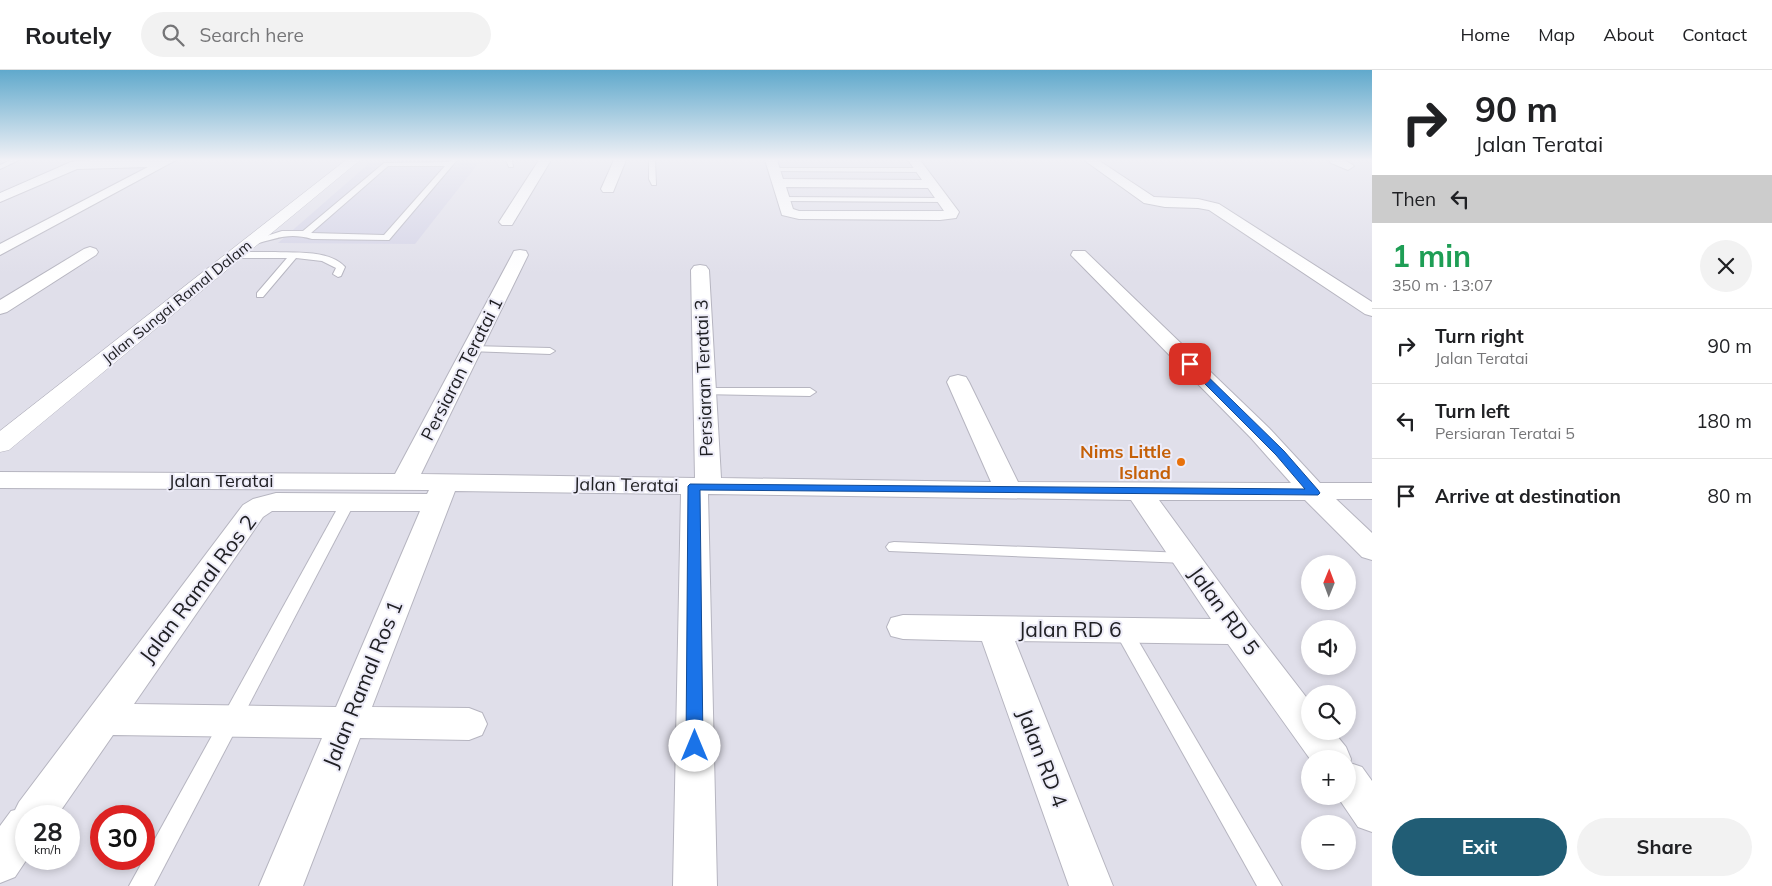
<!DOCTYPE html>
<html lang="en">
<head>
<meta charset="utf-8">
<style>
	:root { --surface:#fff; --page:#f2f2f2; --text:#202124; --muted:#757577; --line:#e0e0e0; --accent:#215d75 }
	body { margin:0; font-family:Mulish,sans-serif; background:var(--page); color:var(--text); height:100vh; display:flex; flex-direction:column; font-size:19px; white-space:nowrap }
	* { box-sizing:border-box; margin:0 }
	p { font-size:16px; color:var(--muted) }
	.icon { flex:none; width:28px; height:28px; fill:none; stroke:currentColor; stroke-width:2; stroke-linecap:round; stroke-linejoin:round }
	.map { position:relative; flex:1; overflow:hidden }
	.details { display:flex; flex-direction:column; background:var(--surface); width:400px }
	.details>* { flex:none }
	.guide { background:#fff; color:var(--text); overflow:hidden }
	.needle { width:32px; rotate:1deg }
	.tools { position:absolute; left:1301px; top:485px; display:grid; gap:10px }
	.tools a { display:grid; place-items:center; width:55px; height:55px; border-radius:50%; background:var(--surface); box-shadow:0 2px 8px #0003; font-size:25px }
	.speed { position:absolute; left:15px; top:735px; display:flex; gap:10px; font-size:25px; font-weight:700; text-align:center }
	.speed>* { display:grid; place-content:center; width:65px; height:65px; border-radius:50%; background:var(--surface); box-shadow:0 2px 8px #0003; line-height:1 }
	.speed small { font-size:12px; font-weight:400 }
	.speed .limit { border:8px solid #d22; background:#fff; color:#111 }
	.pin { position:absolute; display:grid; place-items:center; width:42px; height:42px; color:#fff; margin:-21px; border-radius:10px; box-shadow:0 2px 8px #0006 }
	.me { position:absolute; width:55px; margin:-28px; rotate:0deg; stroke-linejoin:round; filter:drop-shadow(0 0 4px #0008) }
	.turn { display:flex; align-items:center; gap:18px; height:105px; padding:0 20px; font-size:22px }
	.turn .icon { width:65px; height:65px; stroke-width:2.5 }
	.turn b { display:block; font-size:35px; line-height:42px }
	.then { display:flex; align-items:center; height:48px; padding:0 20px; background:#0003; gap:10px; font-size:19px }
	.round { display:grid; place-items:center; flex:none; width:52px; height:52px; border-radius:26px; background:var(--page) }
	.overview { display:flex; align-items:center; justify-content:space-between; height:85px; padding:0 20px }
	h1 { font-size:30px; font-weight:700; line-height:38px; color:#1e9e55 }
	.primary-button { display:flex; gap:10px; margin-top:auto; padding:10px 20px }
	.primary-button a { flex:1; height:58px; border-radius:30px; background:var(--accent); color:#fff; font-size:20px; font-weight:700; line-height:58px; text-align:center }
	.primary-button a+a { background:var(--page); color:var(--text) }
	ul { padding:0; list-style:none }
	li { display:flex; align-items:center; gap:15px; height:75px; padding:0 20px; border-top:1px solid var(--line) }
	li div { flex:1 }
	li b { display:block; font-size:19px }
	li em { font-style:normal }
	header { display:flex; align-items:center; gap:30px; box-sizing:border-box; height:70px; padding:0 25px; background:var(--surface); border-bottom:1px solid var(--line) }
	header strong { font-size:24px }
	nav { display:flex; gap:28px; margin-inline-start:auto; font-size:18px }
	.search { width:350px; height:45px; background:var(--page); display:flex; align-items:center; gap:12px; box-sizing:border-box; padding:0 18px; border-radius:28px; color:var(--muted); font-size:19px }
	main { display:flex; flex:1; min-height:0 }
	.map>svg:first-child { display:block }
	.built { fill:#d5d4e7 }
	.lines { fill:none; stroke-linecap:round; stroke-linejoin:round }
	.lane-casing { stroke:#b6b5c0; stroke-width:2 }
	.street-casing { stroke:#b6b5c0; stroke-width:2 }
	.secondary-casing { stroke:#b6b5c0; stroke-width:1 }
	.lane { fill:#fff; fill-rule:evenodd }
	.street { fill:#fff; fill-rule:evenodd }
	.secondary { fill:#fff; fill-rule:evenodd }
	.route { fill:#1a73e8; stroke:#114b97 }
	.food-dot { fill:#e8710a; stroke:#edecf8; stroke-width:2 }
	.labels { text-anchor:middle; stroke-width:4; stroke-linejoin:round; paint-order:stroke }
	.far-street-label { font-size:15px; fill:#202024; stroke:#edecf8 }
	.street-label { font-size:18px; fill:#202024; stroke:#edecf8 }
	.food-label { font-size:18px; font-weight:bold; fill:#c56008; stroke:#edecf8; text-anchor:end }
	.near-street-label { font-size:21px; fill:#202024; stroke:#edecf8 }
</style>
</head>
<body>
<header>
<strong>Routely</strong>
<div class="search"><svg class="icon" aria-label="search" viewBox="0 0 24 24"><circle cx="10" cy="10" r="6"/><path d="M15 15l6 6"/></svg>Search here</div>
<nav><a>Home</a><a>Map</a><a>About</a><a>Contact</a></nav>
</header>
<main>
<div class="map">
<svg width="1372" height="816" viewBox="0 0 1372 816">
	<rect width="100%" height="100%" fill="#e0dfea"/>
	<path class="built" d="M378,90H481L415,174L278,173L372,91Z"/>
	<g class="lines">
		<g class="lane-casing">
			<g id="lane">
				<path d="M11,90H19L0,99V95Z"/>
				<path d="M451,90H457L389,170L312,169C288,162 275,169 252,175L248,172L282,161H303L384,93L449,92ZM388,96H445L384,165L311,163Z"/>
				<path d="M506,90H512L513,97H509Z"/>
				<path d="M649,90H655L656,115H652L649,109Z"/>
				<path d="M772,98H922L925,100L922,102L774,101L771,99Z"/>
				<path d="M781,127L944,128L948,130L944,132L784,131L780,129Z"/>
				<path d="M275,182C296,183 330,180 345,197L341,206L338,207L333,204L336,198L322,191L296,188L263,227H257V223L287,188H235L231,185L235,182Z"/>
				<path d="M472,276L550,278L555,281L550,284L468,281L467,279Z"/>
				<path d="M704,318H810L816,322L810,326L700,324L698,322L700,320Z"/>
				<path d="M348,428L353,429L355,432L154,816H129L341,432L343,429Z"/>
				<path d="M894,472L1186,483L1192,484L1194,488L1192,492L1186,493L889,481L886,477L889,473Z"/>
				<path d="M1123,554L1129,555L1282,816H1257L1114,560L1117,555Z"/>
			</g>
		</g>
		<g class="street-casing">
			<g id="street">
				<path d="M91,90H176L0,185V174L148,97L77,99L0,132V123L71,92Z"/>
				<path d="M539,90H551L512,155H502L499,152Z"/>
				<path d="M614,90H626L613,122H603L601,119Z"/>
				<path d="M765,90H777L783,109L922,110L908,90H920L959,142L956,148L940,150L799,149L782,145ZM786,117L928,118L944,141H799L793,139Z"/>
				<path d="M1084,90H1098L1154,127L1198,129L1219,134L1372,232V246L1365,244L1209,140L1198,138L1165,137L1144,133Z"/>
				<path d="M1329,90H1345L1354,96L1348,100L1331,93Z"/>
				<path d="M90,177L96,179L98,182L96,185L7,242L0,244V230L84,179Z"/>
				<path d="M520,180L526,181L528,185L421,404L695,408L691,200L694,196L700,195L706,196L709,200L721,408L991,412L947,312L950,307L958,305L966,307L969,312L1018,412L1291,413L1251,368L1071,185L1073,181H1085L1269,358L1320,413H1372V429H1336L1372,463V490L1362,487L1305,430H1159L1249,553L1310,632V661H1333L1346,677L1351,689L1350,693L1362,697L1372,711V762L1358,757L1337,726H1348V689H1310L1228,574L1015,571L1113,816H1069L982,571L903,569L891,566L887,557L891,548L903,545L1211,549L1131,430L708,424L717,816H673L681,424L455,421L372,637L469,638L482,643L487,654L482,665L469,670L360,668L303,816H259L322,668L113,665L57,746H26L27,789L15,807L0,813V756L11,741L15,740L19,732L243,435L253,429L276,423L427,424L429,420L0,418V402L395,404L512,185L514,181ZM272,441H420L336,637L134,634L263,447Z"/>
			</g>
		</g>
		<g class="secondary-casing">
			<path id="secondary" d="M346,90H360L9,380L0,382V361Z"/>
		</g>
		<use href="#lane" class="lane"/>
		<use href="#street" class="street"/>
		<use href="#secondary" class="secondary"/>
	</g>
	<linearGradient id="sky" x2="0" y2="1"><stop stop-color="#60a9cc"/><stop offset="0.44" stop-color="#f1f1f6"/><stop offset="1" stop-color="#f1f1f6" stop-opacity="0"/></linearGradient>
	<rect width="1372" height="204" fill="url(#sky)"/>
	<path class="route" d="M1190,291L1193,292L1284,381L1318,420L1320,423L1318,425L700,420L703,676L700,681L695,683L689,681L686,676L688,416L690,414L1305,419L1276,385L1187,296L1186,294Z"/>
	<circle class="food-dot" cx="1181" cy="392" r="5"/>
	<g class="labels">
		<g class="far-street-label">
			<text transform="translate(177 232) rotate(-39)" y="5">Jalan Sungai Ramal Dalam</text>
		</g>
		<g class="street-label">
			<text transform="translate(462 299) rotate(-63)" y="6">Persiaran Teratai 1</text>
			<text transform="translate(704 308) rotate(-92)" y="6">Persiaran Teratai 3</text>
			<text x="221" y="417">Jalan Teratai</text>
			<text transform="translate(626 415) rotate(1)" y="6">Jalan Teratai</text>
		</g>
		<g class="food-label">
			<text x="1171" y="388">Nims Little<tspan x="1171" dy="21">Island</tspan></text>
		</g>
		<g class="near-street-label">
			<text transform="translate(198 519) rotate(-53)" y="7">Jalan Ramal Ros 2</text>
			<text transform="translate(1224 541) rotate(54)" y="7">Jalan RD 5</text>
			<text x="1070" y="567">Jalan RD 6</text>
			<text transform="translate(363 614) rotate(-68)" y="7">Jalan Ramal Ros 1</text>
			<text transform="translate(1042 688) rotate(69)" y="7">Jalan RD 4</text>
		</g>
	</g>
</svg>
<div class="tools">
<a><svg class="needle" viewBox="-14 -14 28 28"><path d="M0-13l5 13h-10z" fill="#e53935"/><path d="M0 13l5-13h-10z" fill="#757577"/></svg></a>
<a><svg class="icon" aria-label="sound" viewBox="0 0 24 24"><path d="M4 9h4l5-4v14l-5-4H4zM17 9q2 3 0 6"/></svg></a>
<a><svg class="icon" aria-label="search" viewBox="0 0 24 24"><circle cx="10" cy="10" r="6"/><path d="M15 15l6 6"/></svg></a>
<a>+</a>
<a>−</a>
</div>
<div class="speed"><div>28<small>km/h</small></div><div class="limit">30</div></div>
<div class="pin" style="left:1190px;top:294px;background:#d93025"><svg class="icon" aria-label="arrive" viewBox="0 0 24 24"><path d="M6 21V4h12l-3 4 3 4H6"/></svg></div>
<svg class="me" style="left:695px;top:676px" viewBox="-20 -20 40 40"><circle r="19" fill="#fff"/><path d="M0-13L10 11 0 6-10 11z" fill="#1a73e8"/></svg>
</div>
<section class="details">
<div class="guide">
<div class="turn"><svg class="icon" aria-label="right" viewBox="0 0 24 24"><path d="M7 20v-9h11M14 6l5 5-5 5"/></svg><div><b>90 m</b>Jalan Teratai</div></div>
<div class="then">Then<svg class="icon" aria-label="left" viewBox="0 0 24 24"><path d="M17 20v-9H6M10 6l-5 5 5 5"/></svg></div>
</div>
<div class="overview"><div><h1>1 min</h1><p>350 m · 13:07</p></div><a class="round"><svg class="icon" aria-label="close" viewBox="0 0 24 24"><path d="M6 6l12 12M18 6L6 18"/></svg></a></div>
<ul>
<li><svg class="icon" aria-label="right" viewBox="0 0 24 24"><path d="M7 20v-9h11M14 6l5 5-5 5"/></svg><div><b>Turn right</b><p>Jalan Teratai</p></div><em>90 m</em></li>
<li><svg class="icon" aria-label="left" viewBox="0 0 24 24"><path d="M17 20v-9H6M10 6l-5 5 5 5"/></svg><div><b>Turn left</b><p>Persiaran Teratai 5</p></div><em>180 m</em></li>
<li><svg class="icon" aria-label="arrive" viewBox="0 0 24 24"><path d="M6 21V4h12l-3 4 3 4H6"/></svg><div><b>Arrive at destination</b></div><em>80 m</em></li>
</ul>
<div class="primary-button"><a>Exit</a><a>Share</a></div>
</section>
</main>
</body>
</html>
